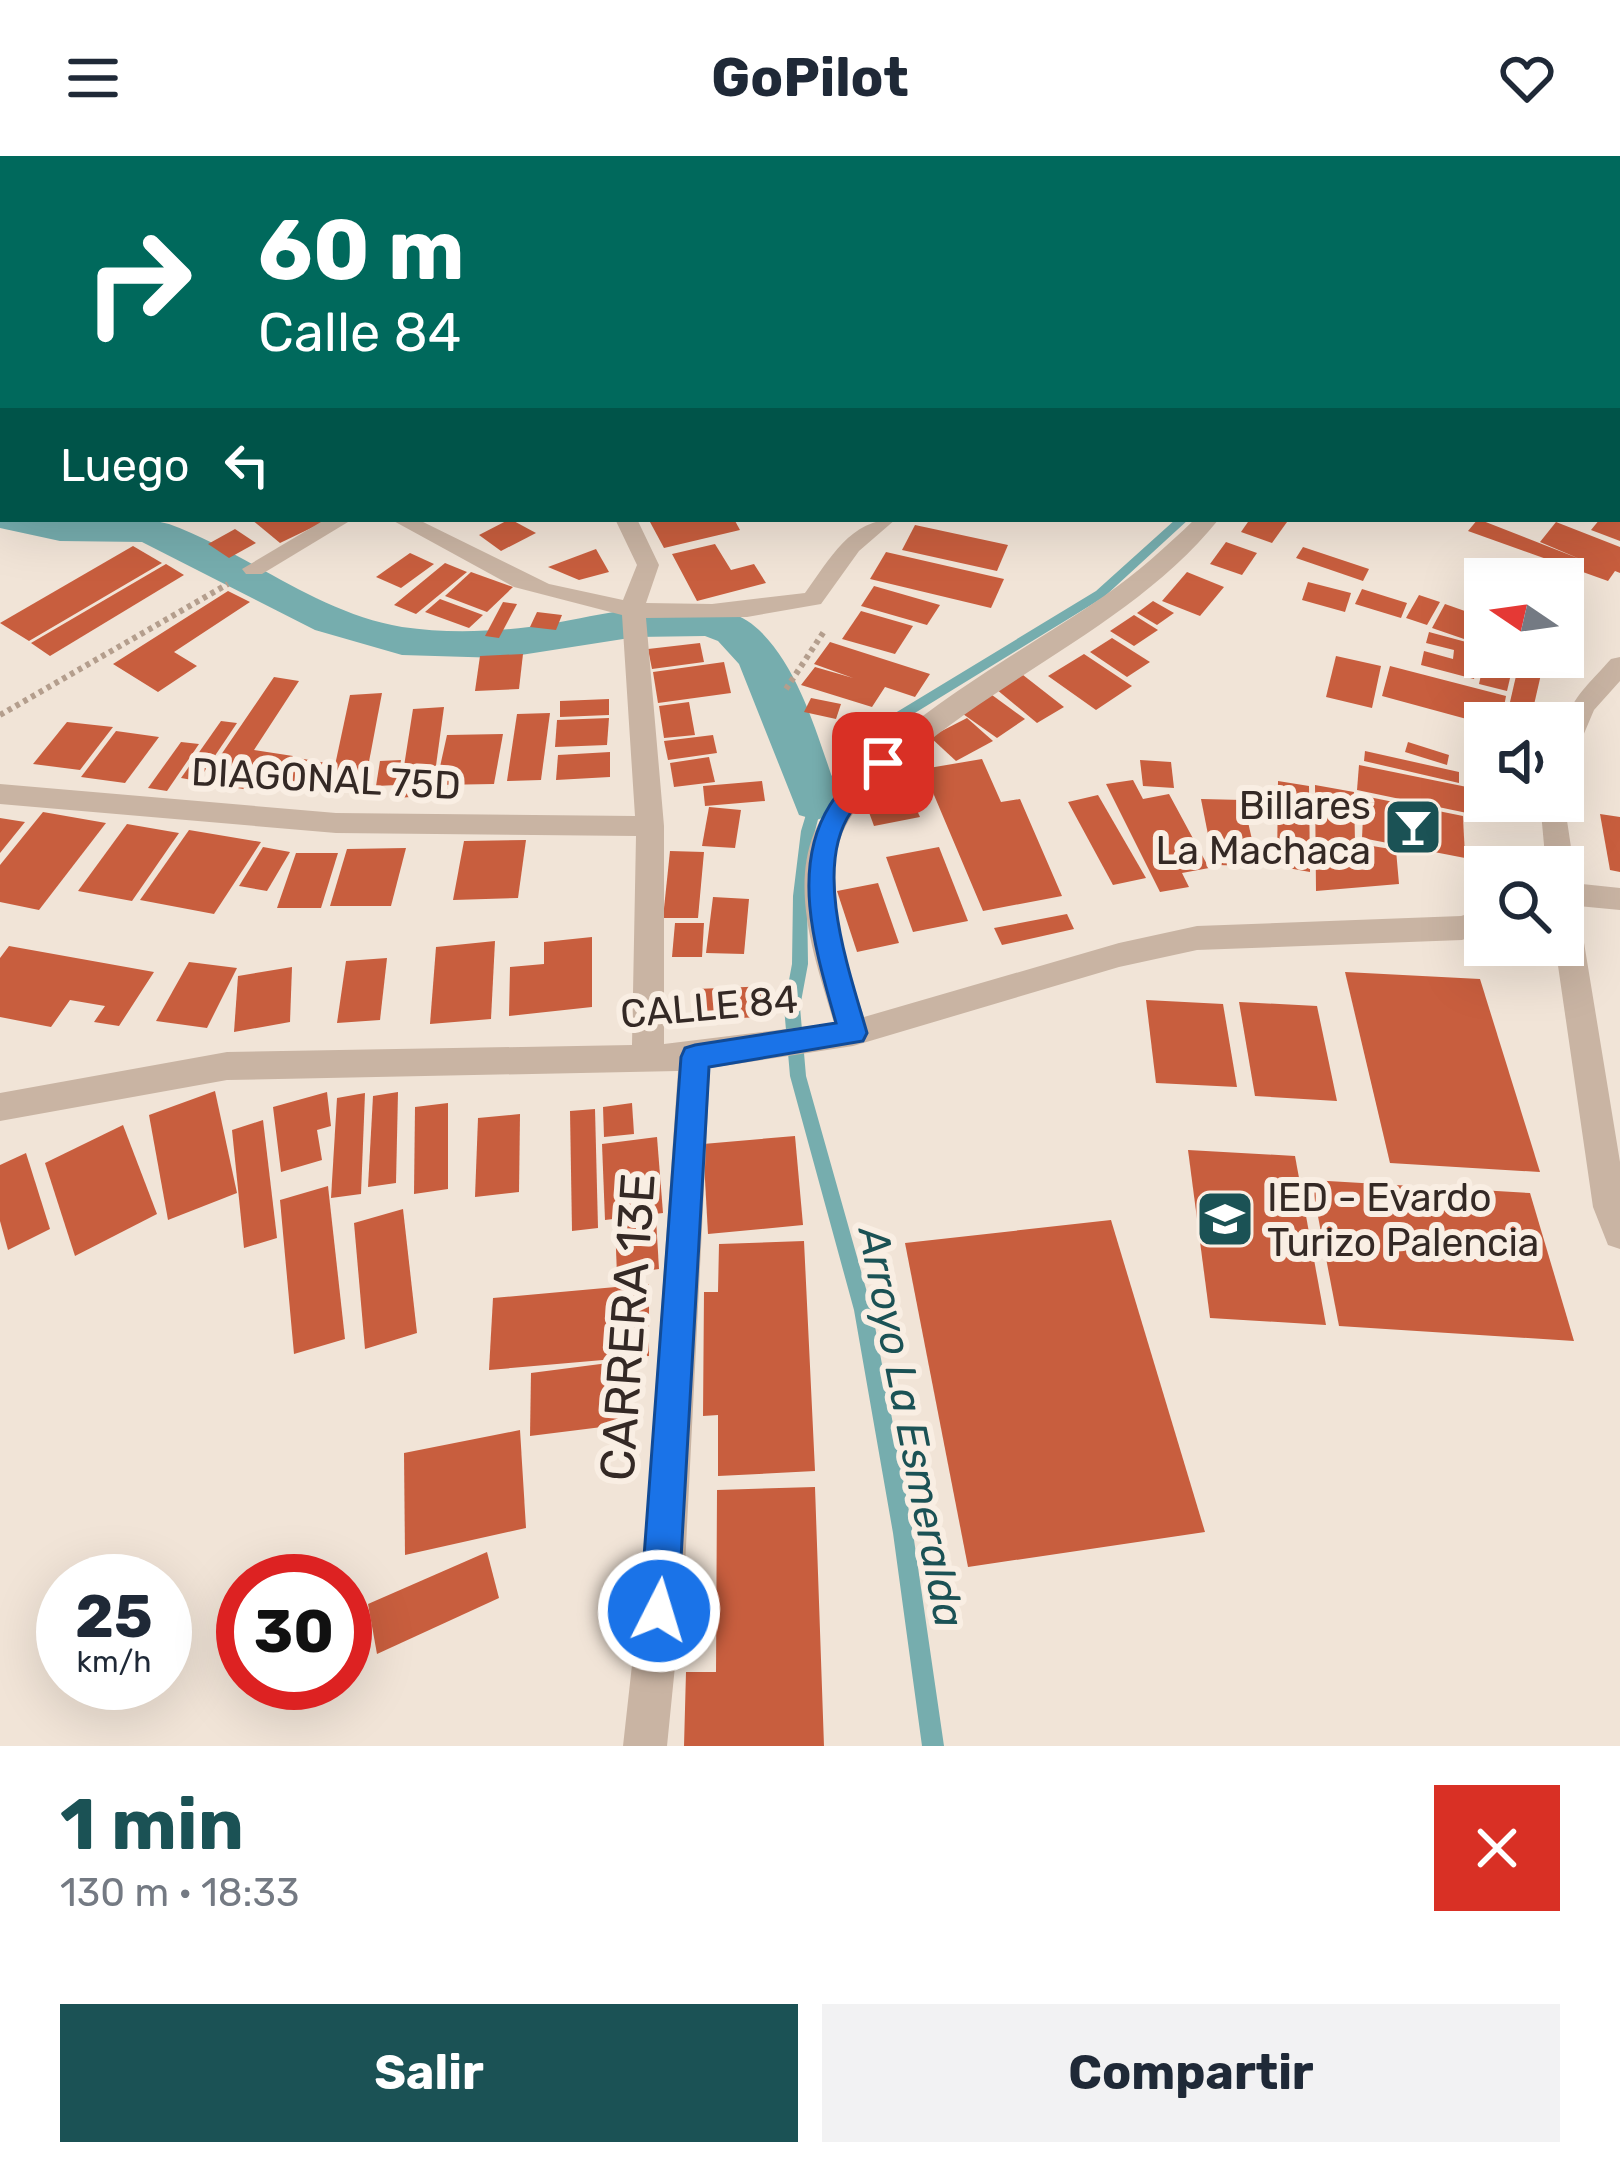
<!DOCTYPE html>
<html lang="es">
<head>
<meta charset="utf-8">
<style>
	:root { --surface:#fff; --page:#f2f2f3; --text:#1f2937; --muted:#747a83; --accent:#1b5255 }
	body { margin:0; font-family:Rubik,sans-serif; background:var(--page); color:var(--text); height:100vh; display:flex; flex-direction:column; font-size:45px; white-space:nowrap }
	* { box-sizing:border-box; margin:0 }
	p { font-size:39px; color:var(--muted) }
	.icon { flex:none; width:66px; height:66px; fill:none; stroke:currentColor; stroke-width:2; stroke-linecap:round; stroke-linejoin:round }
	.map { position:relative; height:1590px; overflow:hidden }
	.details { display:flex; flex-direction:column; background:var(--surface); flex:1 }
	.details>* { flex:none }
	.hud { position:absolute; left:0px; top:0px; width:1620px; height:366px; box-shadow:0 12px 48px #0002; background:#00695c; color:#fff; overflow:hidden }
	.needle { width:78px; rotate:283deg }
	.fabs { position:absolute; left:1464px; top:402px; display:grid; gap:24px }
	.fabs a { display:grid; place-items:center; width:120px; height:120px; border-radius:0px; background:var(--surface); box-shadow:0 12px 48px #0002; font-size:60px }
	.speed { position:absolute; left:36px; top:1398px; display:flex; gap:24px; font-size:60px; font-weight:700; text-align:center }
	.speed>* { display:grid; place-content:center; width:156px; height:156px; border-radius:50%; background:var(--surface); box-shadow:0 12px 48px #0002; line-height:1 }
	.speed small { font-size:30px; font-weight:400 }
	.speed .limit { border:18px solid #d22; background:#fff; color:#111 }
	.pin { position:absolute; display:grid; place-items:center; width:102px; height:102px; color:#fff; margin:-51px; border-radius:24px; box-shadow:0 6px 18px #0006 }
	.me { position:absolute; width:132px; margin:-66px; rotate:5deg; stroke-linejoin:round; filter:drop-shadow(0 0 9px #0008) }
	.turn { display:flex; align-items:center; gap:42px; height:252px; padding:0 60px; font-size:54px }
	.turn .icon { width:156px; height:156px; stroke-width:2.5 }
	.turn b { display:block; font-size:84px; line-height:102px }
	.then { display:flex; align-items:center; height:114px; padding:0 60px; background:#0003; gap:24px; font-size:45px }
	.round { display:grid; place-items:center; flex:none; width:126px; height:126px; border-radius:0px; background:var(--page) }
	.summary { display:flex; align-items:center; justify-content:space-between; height:204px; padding:0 60px }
	h1 { font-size:72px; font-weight:700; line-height:90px; color:var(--accent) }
	.button { display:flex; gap:24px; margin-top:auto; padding:24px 60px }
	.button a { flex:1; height:138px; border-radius:0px; background:var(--accent); color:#fff; font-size:48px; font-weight:700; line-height:138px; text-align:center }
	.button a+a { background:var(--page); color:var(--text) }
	header { display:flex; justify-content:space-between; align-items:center; height:156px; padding:0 60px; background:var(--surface); font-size:54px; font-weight:700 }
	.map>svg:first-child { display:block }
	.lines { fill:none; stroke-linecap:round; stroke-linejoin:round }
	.stream { fill:#76adae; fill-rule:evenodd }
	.canal { fill:#76adae; fill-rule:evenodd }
	.building { fill:#c85e3e }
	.path { stroke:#b49e8d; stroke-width:6; stroke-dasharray:4.5 4.5; stroke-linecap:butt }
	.minor { fill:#c9b4a3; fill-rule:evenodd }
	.route { fill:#1a73e8; stroke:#114b97; stroke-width:3 }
	.labels { text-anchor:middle; stroke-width:12; stroke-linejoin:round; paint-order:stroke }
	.street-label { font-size:39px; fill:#342925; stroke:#f9eee3 }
	.poi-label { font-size:39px; fill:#342925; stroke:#f9eee3; text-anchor:end }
	.water-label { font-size:42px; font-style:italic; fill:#1b5255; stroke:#f9eee3 }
	.near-street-label { font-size:48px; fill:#342925; stroke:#f9eee3 }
</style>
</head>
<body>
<header><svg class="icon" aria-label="menu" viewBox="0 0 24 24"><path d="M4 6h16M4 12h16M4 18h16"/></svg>GoPilot<svg class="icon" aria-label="heart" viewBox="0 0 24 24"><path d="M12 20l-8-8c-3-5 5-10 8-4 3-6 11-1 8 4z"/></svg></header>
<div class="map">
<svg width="1620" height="1590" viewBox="0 0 1620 1590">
	<rect width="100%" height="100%" fill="#f1e4d7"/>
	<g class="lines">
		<g class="stream">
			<path d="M1276,0H1286L1290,3H1280Z"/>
			<path d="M1386,0H1394L1393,3H1385Z"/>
			<path d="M1176,363H1189L1104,441L892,571L822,648L815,675L807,740L808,808L800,851L806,920L872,1154L913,1377L944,1590H922L893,1377L854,1154L790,920L784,851L792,808L793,740L801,675L811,642L882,565L1096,435Z"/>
		</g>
		<path class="canal" d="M0,354L3,363H147L169,368C248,397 317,457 402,471C443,477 487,476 529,471C591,464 707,424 759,474C803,516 820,591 841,646L833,659L816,664L799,659L739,508L718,485L705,480L636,481L501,502L402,499L315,474L142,386L60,385L0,372Z"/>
	</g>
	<g class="building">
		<path d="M251,363H330L280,387Z"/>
		<path d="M510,363L536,377L501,395L479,379Z"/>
		<path d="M664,363H734L740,374L664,392L650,366Z"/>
		<path d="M1250,363H1277L1287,366L1272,387L1241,376Z"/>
		<path d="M1478,363L1580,403L1540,386L1556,366L1620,391V417L1615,415L1608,425L1468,375Z"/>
		<path d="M1600,363H1620V385L1591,374Z"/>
		<path d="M915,369L1008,389L997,415L902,394Z"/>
		<path d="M235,373L256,387L229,402L208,388Z"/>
		<path d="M1226,386L1257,397L1242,419L1210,408Z"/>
		<path d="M715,388L731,414L754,408L766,427L697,445L672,398Z"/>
		<path d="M133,390L162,407L29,485L0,467Z"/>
		<path d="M1303,391L1369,413L1363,425L1296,402Z"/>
		<path d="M596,393L609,416L579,424L548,411Z"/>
		<path d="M886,396L1004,423L991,452L870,423Z"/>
		<path d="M410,397L434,408L401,432L376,421Z"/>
		<path d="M445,407L467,416L416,458L394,449Z"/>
		<path d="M166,408L184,419L50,500L31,487Z"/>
		<path d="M471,416L513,431L487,456L445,440Z"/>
		<path d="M1187,416L1224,431L1200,460L1162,445Z"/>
		<path d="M1308,426L1351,437L1345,456L1302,444Z"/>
		<path d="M874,430L940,449L927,469L861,450Z"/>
		<path d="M1362,433L1407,447L1401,462L1355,448Z"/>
		<path d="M228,435L250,446L174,496L197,510L158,536L113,508Z"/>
		<path d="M1419,439L1440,446L1427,469L1406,462Z"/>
		<path d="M440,443L483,459L469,472L425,456Z"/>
		<path d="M1153,445L1174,457L1157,469L1137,457Z"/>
		<path d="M503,446L517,448L499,482L485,480Z"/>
		<path d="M1445,448L1479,460L1467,484L1432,472Z"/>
		<path d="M861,455L913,470L895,498L842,483Z"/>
		<path d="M537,456L562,459L556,474L530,471Z"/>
		<path d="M1134,459L1158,474L1134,490L1110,475Z"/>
		<path d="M1429,476L1481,490L1474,523L1421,509L1424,495L1453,503L1454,494L1426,487Z"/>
		<path d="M1112,482L1150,506L1127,521L1090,496Z"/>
		<path d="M830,486L930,518L915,541L885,531L872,551L801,529L815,511L853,522L814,508Z"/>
		<path d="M700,487L704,506L652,513L648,493Z"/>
		<path d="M523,498L519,533L475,535L480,500Z"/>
		<path d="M1084,498L1132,530L1096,554L1048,520Z"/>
		<path d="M1336,500L1381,510L1372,552L1326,541Z"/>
		<path d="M1485,501H1515L1507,535L1479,528Z"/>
		<path d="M724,506L731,537L658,547L653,516Z"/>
		<path d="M1519,507L1542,514L1533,553L1510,546Z"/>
		<path d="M1390,510L1506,540L1501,567L1485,568L1382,540Z"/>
		<path d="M1023,519L1064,551L1037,567L996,533Z"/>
		<path d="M274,521L299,525L254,594L293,600L269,637L231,631L239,619L210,615Z"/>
		<path d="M382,537L365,627L331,628L350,539Z"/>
		<path d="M992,539L1025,563L997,582L963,558Z"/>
		<path d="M811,542L841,548L836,563L804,556Z"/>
		<path d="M609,543V559L560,561V545Z"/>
		<path d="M689,546L695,579L664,582L659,550Z"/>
		<path d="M444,551L432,639L399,642L413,553Z"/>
		<path d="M550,557L541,624L507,625L517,558Z"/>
		<path d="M609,562L607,589L555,591L557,564Z"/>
		<path d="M967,562L993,585L956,605L930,581Z"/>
		<path d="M221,565L237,567L198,625L181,622Z"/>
		<path d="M67,566L113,571L80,614L33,608Z"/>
		<path d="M116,575L159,581L125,627L81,621Z"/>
		<path d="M503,578L494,628L436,629L447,579Z"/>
		<path d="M713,579L717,597L668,604L664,585Z"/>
		<path d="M181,586L199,588L167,635L148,632Z"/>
		<path d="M1408,586L1449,599L1447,609L1405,596Z"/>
		<path d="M1365,595L1459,616V627L1364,605Z"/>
		<path d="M610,596V621L556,624L558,599Z"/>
		<path d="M709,601L715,626L674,631L670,607Z"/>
		<path d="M298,602L332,608L313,637L279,631Z"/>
		<path d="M982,603L1001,646L1020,643L1062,740L983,755L923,613Z"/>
		<path d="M401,604L397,629L376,630L380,605Z"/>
		<path d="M1140,604L1171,606L1174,632L1143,630Z"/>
		<path d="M1359,609L1467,631V657L1357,634Z"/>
		<path d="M901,619L920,661L874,670L863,640Z"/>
		<path d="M1133,624L1143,643L1169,638L1209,712L1182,717L1189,731L1160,736L1106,628Z"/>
		<path d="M762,625L765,645L705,650L703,630Z"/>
		<path d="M1278,625L1309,630L1310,716L1277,710Z"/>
		<path d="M1315,629L1354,636L1355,687L1396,694L1399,728L1316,735Z"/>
		<path d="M1098,639L1146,722L1113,729L1068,646Z"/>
		<path d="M1364,640L1463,660L1465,702L1362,682Z"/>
		<path d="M1201,643L1243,644L1258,710L1214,709Z"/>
		<path d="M709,651L741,654L735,692L702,690Z"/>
		<path d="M43,656L106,667L39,754L0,746V709Z"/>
		<path d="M1600,658L1620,661V716L1610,714Z"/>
		<path d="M0,662L25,666L0,697Z"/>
		<path d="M127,668L179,677L132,745L78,735Z"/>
		<path d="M189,674L261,686L214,758L140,744Z"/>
		<path d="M526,684L518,742L453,744L464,685Z"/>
		<path d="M263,691L290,696L267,735L239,730Z"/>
		<path d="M939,691L968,765L913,776L886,701Z"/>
		<path d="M406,692L391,750H330L347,693Z"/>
		<path d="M670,695L704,696L698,762H663Z"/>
		<path d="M296,697H338L321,752H277Z"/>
		<path d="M878,727L899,787L857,796L837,735Z"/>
		<path d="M713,741L749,743L744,798L706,797Z"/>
		<path d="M1067,758L1074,773L1002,789L994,772Z"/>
		<path d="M675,767H704L702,801H672Z"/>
		<path d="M592,781V851L509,860L510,811L544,808V786Z"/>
		<path d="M495,785L491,863L430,868L436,791Z"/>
		<path d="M9,790L154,816L119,870L94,866L105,850L70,844L51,871L0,861V802Z"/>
		<path d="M387,802L380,864L337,867L346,805Z"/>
		<path d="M189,806L237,812L207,872L156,865Z"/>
		<path d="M292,811L290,866L234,876L238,820Z"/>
		<path d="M1345,816L1480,823L1540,1016L1390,1007Z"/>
		<path d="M769,830V861L695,863L696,833Z"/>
		<path d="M1146,844L1223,848L1237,931L1156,927Z"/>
		<path d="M1239,846L1317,850L1337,945L1255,940Z"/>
		<path d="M215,935L237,1037L168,1064L149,959Z"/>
		<path d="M327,936L331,970L317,974L322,1004L281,1016L273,951Z"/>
		<path d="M398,936L396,1027L368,1031L373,940Z"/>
		<path d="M365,937L361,1038L331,1042L337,942Z"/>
		<path d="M448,947V1033L414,1038L415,951Z"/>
		<path d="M632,947L634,978L604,981L603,951Z"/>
		<path d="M595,953L598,1072L572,1075L570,955Z"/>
		<path d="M520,958L519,1036L475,1041L478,962Z"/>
		<path d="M263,964L277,1082L244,1092L232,974Z"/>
		<path d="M123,969L157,1058L75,1100L45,1007Z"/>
		<path d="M795,980L803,1069L708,1078L703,988Z"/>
		<path d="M657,981L663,1057L605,1064L602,988Z"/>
		<path d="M1188,994L1295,1000L1326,1169L1210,1162Z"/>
		<path d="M26,997L50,1073L8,1094L0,1065V1009Z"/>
		<path d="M1311,1024L1530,1037L1574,1185L1339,1170Z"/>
		<path d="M328,1030L345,1183L294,1198L280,1044Z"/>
		<path d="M403,1053L417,1177L365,1193L354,1067Z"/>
		<path d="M656,1063L659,1113L617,1119L615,1068Z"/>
		<path d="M1111,1064L1205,1376L968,1411L905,1087Z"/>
		<path d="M804,1085L815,1315L718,1320V1259L703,1260L704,1136H718L719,1088Z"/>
		<path d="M649,1128V1200L489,1214L493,1142Z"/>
		<path d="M616,1206L618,1269L530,1280L531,1217Z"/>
		<path d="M520,1274L526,1372L405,1399L404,1297Z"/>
		<path d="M815,1331L824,1590H684L686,1516H716L717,1334Z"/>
		<path d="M487,1396L499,1442L377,1498L368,1448Z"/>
	</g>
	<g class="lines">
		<g class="path">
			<path d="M786,533L825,474"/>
			<path d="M0,559L228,428"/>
		</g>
		<g class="minor">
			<path d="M217,0H233L234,3H218Z"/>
			<path d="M302,0H323L300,3Z"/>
			<path d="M688,0H708L686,3Z"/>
			<path d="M850,0H870L872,3H852Z"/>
			<path d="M1232,0H1252L1254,3H1234Z"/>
			<path d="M1292,0H1311L1313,3H1294Z"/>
			<path d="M1352,0H1368L1351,3Z"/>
			<path d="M1392,0H1408L1391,3Z"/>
			<rect x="0" y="114" width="3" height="12"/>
			<path d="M1617,205L1620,206V218L1617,217Z"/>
			<path d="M3,270V282L0,283V271Z"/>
			<path d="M326,363H353L262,418H246L242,413Z"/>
			<path d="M390,363H417L549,428L623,444L637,409L615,363H637L659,409L646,447L712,448L805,437C830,403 850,363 896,363L859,395L821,448L747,461L646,462L664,670V888L834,867C817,809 790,737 814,677C853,585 1022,497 1104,440C1137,417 1166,391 1195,363H1219C1139,463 1010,516 913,598C886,621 853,647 841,681C821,739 846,806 864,861L1119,787L1197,770L1461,760L1485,752V776L1462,784L1197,794L1119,811L853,890L710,912L685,1410L667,1590H623L643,1410L678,915L227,924L0,965V937L227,896L632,889L636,680L336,677L0,648V628L336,657L635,660L622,459L514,431Z"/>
			<path d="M1620,501V525L1594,554L1572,606L1563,608C1563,549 1573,545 1611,503Z"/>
			<path d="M1563,638L1574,711L1563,721V711H1546L1540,645H1563Z"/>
			<path d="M1563,726L1620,732V754L1578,750L1620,1006V1093L1608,1089L1593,1051L1555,789H1563Z"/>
		</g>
	</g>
	<path class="route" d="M883,598L895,607C883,625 864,638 851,656C812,713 850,817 867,877L863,885L709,911L678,1455L673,1469L659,1474L646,1469L640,1455L681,901L685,892L695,889L836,867C817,799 789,714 830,649C841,631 860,616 875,601Z"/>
	<defs>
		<g id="bar-square" transform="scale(3)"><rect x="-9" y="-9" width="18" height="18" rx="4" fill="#1b5255" stroke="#f9eee3"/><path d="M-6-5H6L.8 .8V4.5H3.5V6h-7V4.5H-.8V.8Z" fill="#fff"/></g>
		<g id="school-square" transform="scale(3)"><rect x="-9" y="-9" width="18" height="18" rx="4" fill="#1b5255" stroke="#f9eee3"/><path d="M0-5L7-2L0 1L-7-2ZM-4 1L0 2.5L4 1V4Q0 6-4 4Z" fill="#fff"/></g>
	</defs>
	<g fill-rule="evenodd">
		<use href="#bar-square" x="1413" y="671"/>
		<use href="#school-square" x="1225" y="1063"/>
	</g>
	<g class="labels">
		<g class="street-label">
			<text transform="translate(326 622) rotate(3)" y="14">DIAGONAL 75D</text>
			<text transform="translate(709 850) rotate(-5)" y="14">CALLE 84</text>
		</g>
		<g class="poi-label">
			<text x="1371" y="663">Billares<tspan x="1371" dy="45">La Machaca</tspan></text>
			<text x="1267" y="1055" text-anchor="start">IED - Evardo<tspan x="1267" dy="45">Turizo Palencia</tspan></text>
		</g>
		<g class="water-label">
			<text transform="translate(912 1271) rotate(79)" y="15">Arroyo La Esmeralda</text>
		</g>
		<g class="near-street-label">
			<text transform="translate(627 1171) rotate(-86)" y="17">CARRERA 13E</text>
		</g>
	</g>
</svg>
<div class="fabs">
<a><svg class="needle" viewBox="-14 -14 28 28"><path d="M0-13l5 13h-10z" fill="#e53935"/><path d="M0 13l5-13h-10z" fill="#747a83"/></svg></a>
<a><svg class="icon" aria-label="sound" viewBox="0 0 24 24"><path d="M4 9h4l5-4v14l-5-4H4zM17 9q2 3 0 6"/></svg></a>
<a><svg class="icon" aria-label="search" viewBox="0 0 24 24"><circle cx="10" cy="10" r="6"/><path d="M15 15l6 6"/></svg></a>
</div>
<div class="speed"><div>25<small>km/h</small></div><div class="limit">30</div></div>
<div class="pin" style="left:883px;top:607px;background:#d93025"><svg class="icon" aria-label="arrive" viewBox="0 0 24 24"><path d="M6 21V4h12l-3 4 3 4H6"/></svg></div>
<svg class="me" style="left:659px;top:1455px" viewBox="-20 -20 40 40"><circle r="17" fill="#1a73e8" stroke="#fff" stroke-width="3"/><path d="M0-11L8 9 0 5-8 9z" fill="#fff"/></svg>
<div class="hud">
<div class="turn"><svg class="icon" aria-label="right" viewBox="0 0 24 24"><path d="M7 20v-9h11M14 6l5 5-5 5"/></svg><div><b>60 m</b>Calle 84</div></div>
<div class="then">Luego<svg class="icon" aria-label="left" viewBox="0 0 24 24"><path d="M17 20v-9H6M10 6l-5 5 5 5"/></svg></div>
</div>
</div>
<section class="details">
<div class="summary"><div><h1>1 min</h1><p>130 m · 18:33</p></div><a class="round" style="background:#d93025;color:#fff"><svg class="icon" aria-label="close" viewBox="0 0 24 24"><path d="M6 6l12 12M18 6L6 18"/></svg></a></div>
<div class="button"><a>Salir</a><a>Compartir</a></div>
</section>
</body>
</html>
